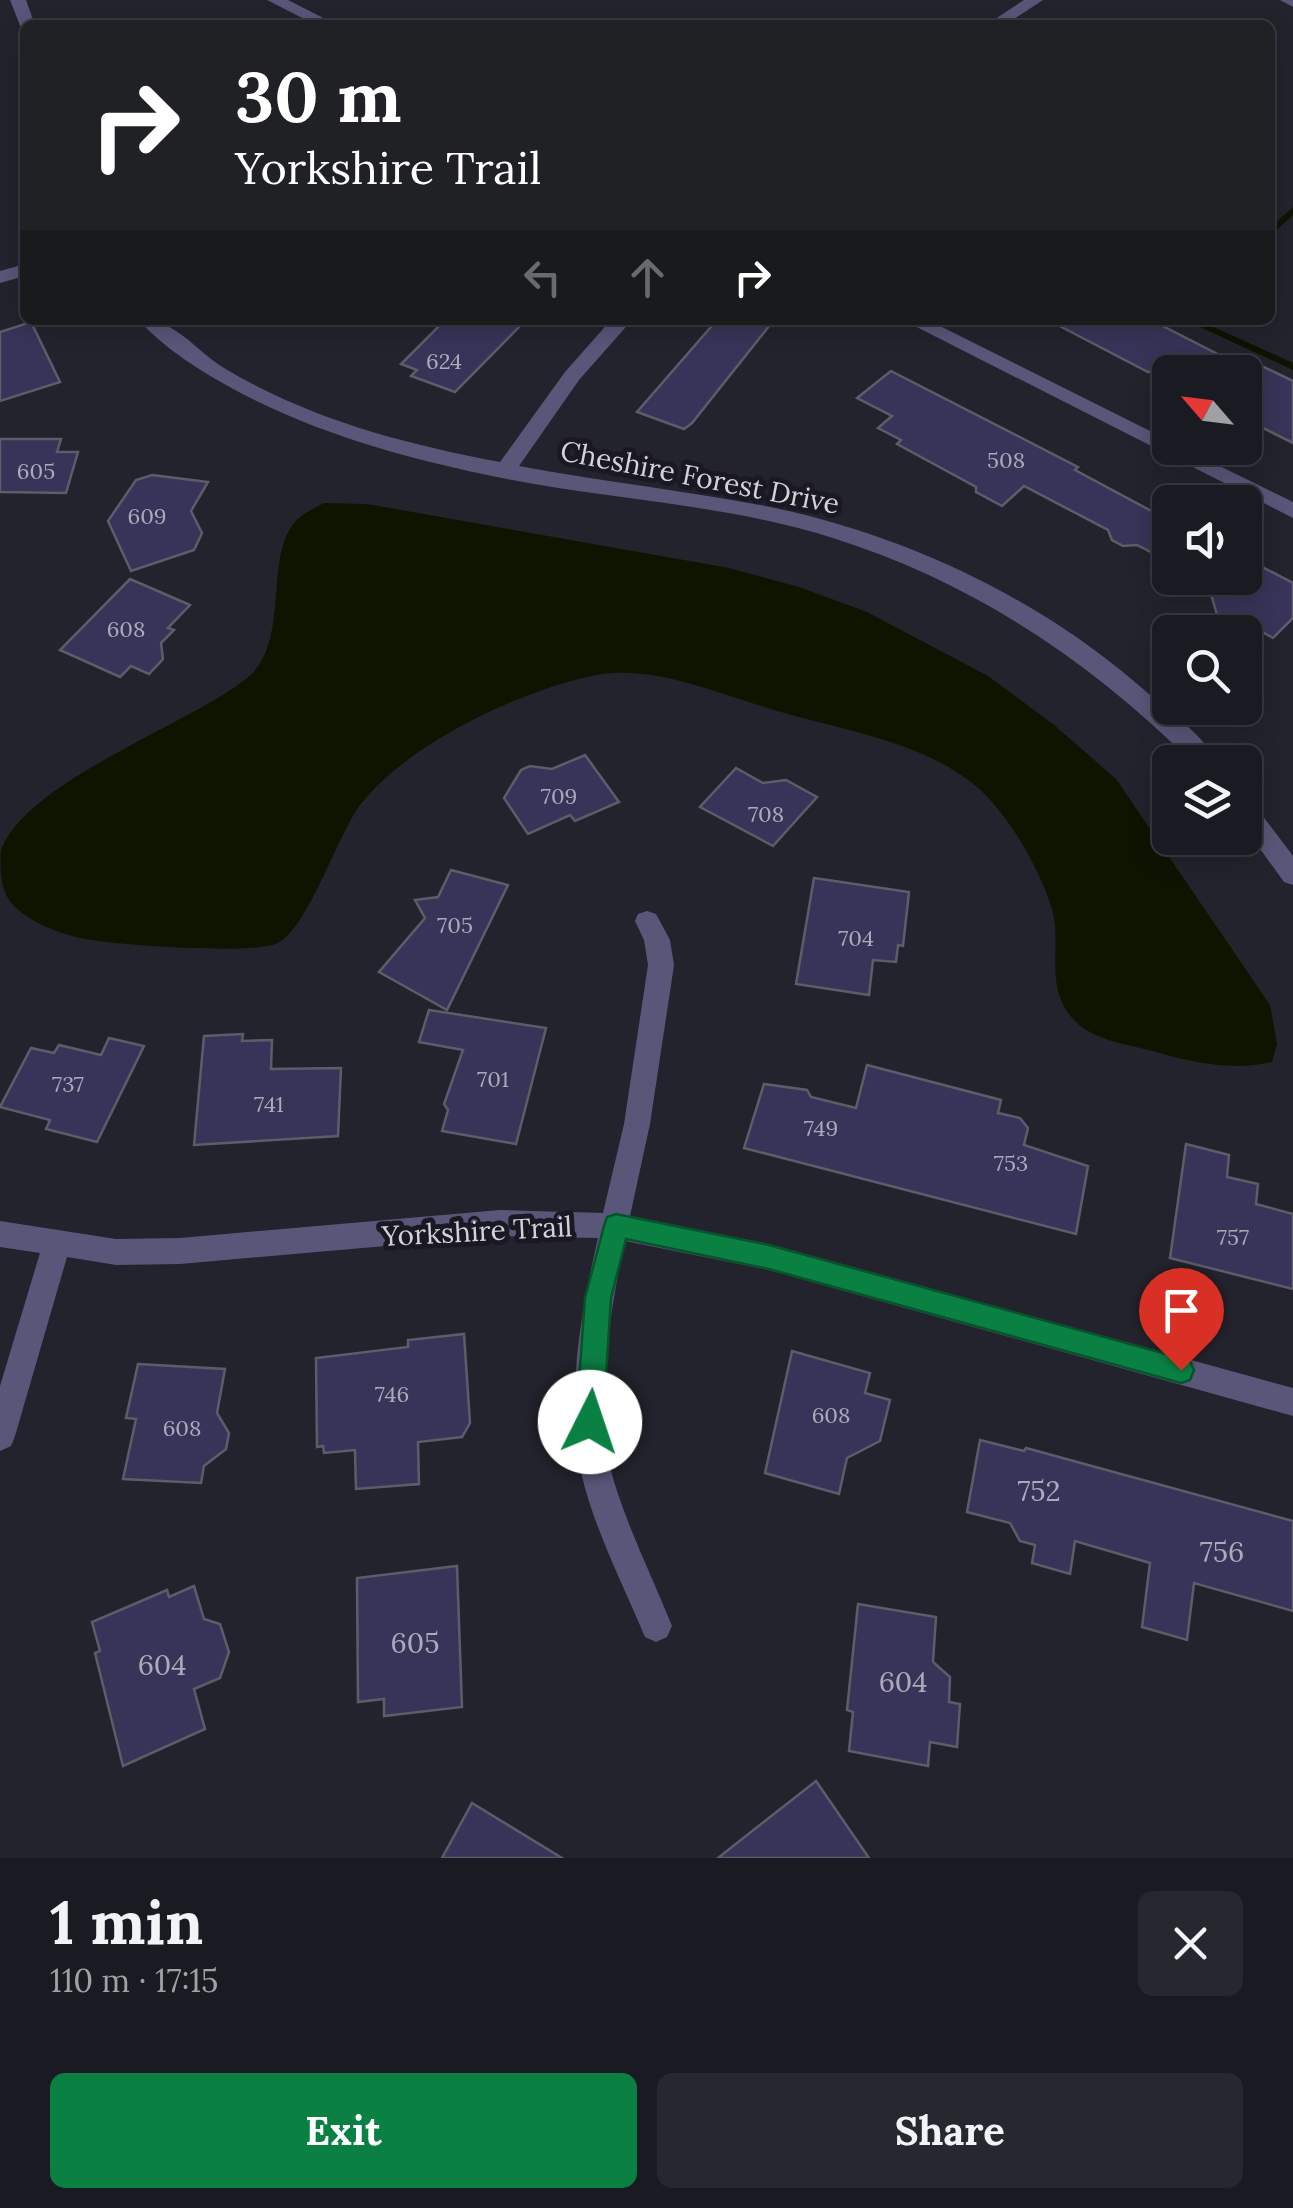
<!DOCTYPE html>
<html lang="en">
<head>
<meta charset="utf-8">
<style>
	:root { --surface:#1a1a22; --page:#27272f; --text:#f1f3f6; --muted:#9fa1a5; --line:#383840; --accent:#0b8043 }
	body { margin:0; font-family:Lora,serif; background:var(--page); color:var(--text); height:100vh; display:flex; flex-direction:column; font-size:38px; white-space:nowrap }
	* { box-sizing:border-box; margin:0 }
	p { font-size:32px; color:var(--muted) }
	.icon { flex:none; width:55px; height:55px; fill:none; stroke:currentColor; stroke-width:2; stroke-linecap:round; stroke-linejoin:round }
	.map { position:relative; height:1858px; overflow:hidden }
	.drawer { display:flex; flex-direction:column; background:var(--surface); flex:1 }
	.drawer>* { flex:none }
	.banner { position:absolute; left:20px; top:20px; width:1255px; height:305px; border-radius:15px; box-shadow:0 5px 25px #0003,0 0 0 2px var(--line); background:#202124; color:#fff; overflow:hidden }
	.needle { width:65px; rotate:298deg }
	.tools { position:absolute; left:1152px; top:355px; display:grid; gap:20px }
	.tools a { display:grid; place-items:center; width:110px; height:110px; border-radius:15px; background:var(--surface); box-shadow:0 5px 25px #0003,0 0 0 2px var(--line); font-size:50px }
	.pin { position:absolute; display:grid; place-items:center; width:85px; height:85px; color:#fff; margin:-102px -42px; border-radius:50% 50% 50% 0; rotate:-45deg; box-shadow:0 0 10px #0007 }
	.pin .icon { rotate:45deg }
	.me { position:absolute; width:110px; margin:-55px; rotate:4deg; stroke-linejoin:round; filter:drop-shadow(0 0 8px #0008) }
	.turn { display:flex; align-items:center; gap:35px; height:210px; padding:0 50px; font-size:45px }
	.turn .icon { width:130px; height:130px; stroke-width:2.5 }
	.turn b { display:block; font-size:70px; line-height:85px }
	.lanes { display:flex; align-items:center; height:95px; padding:0 50px; background:#0003; justify-content:center; gap:50px; direction:ltr }
	.lanes .off { opacity:.35 }
	.round { display:grid; place-items:center; flex:none; width:105px; height:105px; border-radius:15px; background:var(--page) }
	.overview { display:flex; align-items:center; justify-content:space-between; height:170px; padding:0 50px }
	h1 { font-size:60px; font-weight:700; line-height:75px }
	.cta { display:flex; gap:20px; margin-top:auto; padding:20px 50px }
	.cta a { flex:1; height:115px; border-radius:15px; background:var(--accent); color:#fff; font-size:40px; font-weight:700; line-height:115px; text-align:center }
	.cta a+a { background:var(--page); color:var(--text) }
	.map>svg:first-child { display:block }
	.water { fill:#0d1400 }
	.lines { fill:none; stroke-linecap:round; stroke-linejoin:round }
	.stream { fill:#0d1400; fill-rule:evenodd }
	.building { fill:#383459; stroke:#5d5c68; stroke-width:2.5 }
	.minor { fill:#595779; fill-rule:evenodd }
	.route { fill:#0b8043; stroke:#07532c; stroke-width:2.5 }
	.labels { text-anchor:middle; stroke-width:10; stroke-linejoin:round; paint-order:stroke }
	.number-label { font-size:22px; fill:#acaab9 }
	.street-label { font-size:28px; fill:#d2d2d9; stroke:#1a1923 }
	.near-number-label { font-size:28px; fill:#acaab9 }
</style>
</head>
<body>
<div class="map">
<svg width="1293" height="1858" viewBox="0 0 1293 1858">
	<rect width="100%" height="100%" fill="#23232d"/>
	<path class="water" d="M324,503L367,504L729,568L799,587L867,612L988,676L1053,724L1116,779L1270,1005L1277,1044L1272,1062C1233,1071 1194,1063 1156,1052C1127,1044 1087,1040 1069,1014C1045,982 1062,944 1052,909C1040,869 1006,809 972,783C921,742 843,730 781,712C744,701 706,687 668,678C649,674 622,671 603,674C526,687 409,742 360,805C337,836 308,928 278,943C253,955 117,945 85,939C59,934 15,918 5,892C0,880 0,862 1,850C27,781 186,726 246,679C289,646 266,568 290,529C298,515 311,510 324,503Z"/>
	<g class="lines">
		<g class="stream">
			<path d="M1293,207V215L1270,236V228Z"/>
			<path d="M1185,320H1198L1293,363V370Z"/>
		</g>
	</g>
	<g class="building">
		<path d="M445,320H526L455,392L411,376L417,370L401,364Z"/>
		<path d="M717,320H774L692,423L684,429L637,412Z"/>
		<path d="M1048,320H1151L1245,368V358L1293,381V443L1245,419V372H1148Z"/>
		<path d="M31,322L60,382L0,401V332Z"/>
		<path d="M891,371L1078,467L1075,470L1170,521V562L1137,545L1123,546L1112,540L1108,530L1024,486L1002,506L976,492V487L897,444L901,440L878,428L892,416L857,398Z"/>
		<path d="M0,439H61L57,452H78L66,493L0,492Z"/>
		<path d="M152,475L208,482L191,511L202,533L194,550L131,571L108,521L136,480Z"/>
		<path d="M1245,558L1293,583V618L1273,638L1257,629L1243,632L1218,618L1206,578H1245Z"/>
		<path d="M130,579L190,605L168,628L174,630L161,643L163,659L149,674L131,666L120,677L60,650Z"/>
		<path d="M585,755L619,802L575,821L570,815L528,834L504,798L521,770L530,766L552,769Z"/>
		<path d="M736,768L763,783L786,780L817,797L773,846L700,807Z"/>
		<path d="M451,870L508,885L447,1010L379,972L425,918L415,900L438,897Z"/>
		<path d="M814,878L909,892L903,946L898,945L896,962L873,960L869,995L796,984Z"/>
		<path d="M429,1010L546,1028L516,1144L442,1131L448,1110L444,1104L463,1050L419,1042Z"/>
		<path d="M243,1034L242,1041L272,1040L271,1069L341,1068L338,1136L194,1145L204,1036Z"/>
		<path d="M109,1038L144,1046L97,1142L46,1129L50,1120L0,1107L31,1048L54,1053L59,1045L101,1055Z"/>
		<path d="M867,1065L1001,1100L998,1113L1020,1118L1028,1128L1024,1145L1088,1166L1076,1234L744,1148L764,1084L807,1090L811,1097L856,1108Z"/>
		<path d="M1186,1144L1229,1155L1227,1177L1258,1184L1256,1204L1293,1214V1289L1170,1258Z"/>
		<path d="M464,1334L470,1423L462,1437L418,1442L419,1484L356,1489L355,1450L324,1453L323,1446L317,1447L316,1358L408,1347V1340Z"/>
		<path d="M792,1351L870,1373L865,1393L890,1400L880,1441L847,1458L839,1494L765,1473Z"/>
		<path d="M138,1364L225,1369L217,1413L229,1433L226,1449L204,1466L201,1483L123,1479L136,1419L126,1418Z"/>
		<path d="M980,1440L1024,1451L1026,1448L1293,1521V1611L1194,1583L1187,1640L1142,1627L1150,1563L1075,1541L1070,1574L1032,1563L1035,1545L1020,1541L1010,1523L967,1512Z"/>
		<path d="M457,1566L462,1707L384,1716V1699L358,1702L357,1578Z"/>
		<path d="M194,1586L204,1619L220,1624L229,1652L220,1678L194,1689L205,1729L123,1766L95,1653L100,1651L92,1622L167,1590L169,1597Z"/>
		<path d="M858,1604L936,1617L933,1662L950,1677L949,1702L960,1704L957,1747L930,1742L928,1766L849,1751L853,1712L847,1710Z"/>
		<path d="M816,1781L869,1858H718L756,1828Z"/>
		<path d="M472,1803L562,1858H442Z"/>
	</g>
	<g class="lines">
		<g class="minor">
			<path d="M10,0H26L35,25L21,28Z"/>
			<path d="M267,0H288L337,25H316Z"/>
			<path d="M1024,0H1043L1005,25H986Z"/>
			<path d="M1280,0H1293V7Z"/>
			<path d="M25,264V276L0,283V271Z"/>
			<path d="M139,320C178,320 193,349 224,368C309,419 404,444 500,462L565,372L611,320H632L579,380L519,466C604,482 690,491 775,508C906,536 1034,596 1136,683C1162,706 1200,731 1218,762H1192C1090,661 974,583 836,539C728,504 612,500 502,478C412,460 319,435 237,391C204,373 164,349 139,320Z"/>
			<path d="M903,320H928L1170,441V448H1183L1293,502V518Z"/>
			<path d="M1245,801L1253,803L1293,856V885L1284,882L1245,828Z"/>
			<path d="M647,911L656,914L670,940L674,965L650,1124L630,1216L769,1244L1293,1388V1416L769,1270L625,1241C609,1314 592,1419 617,1491C632,1537 654,1581 672,1626L667,1637L656,1642L645,1637C625,1589 599,1538 585,1488C563,1409 580,1316 598,1238L500,1236L180,1264L116,1265L67,1257L15,1436L11,1446L0,1451V1386L40,1253L0,1247V1221L116,1239L180,1238L500,1210L603,1213L624,1124L648,965L644,940L635,921L638,914Z"/>
		</g>
	</g>
	<path class="route" d="M616,1214L769,1245L1181,1358L1190,1361L1194,1370L1190,1380L1181,1383L769,1269L626,1239L611,1298L603,1422L599,1431L590,1435L580,1431L576,1422L585,1298L604,1226L607,1217Z"/>
	<g class="labels">
		<g class="number-label">
			<text x="444" y="369">624</text>
			<text x="1006" y="468">508</text>
			<text x="36" y="479">605</text>
			<text x="147" y="524">609</text>
			<text x="126" y="637">608</text>
			<text x="559" y="804">709</text>
			<text x="766" y="822">708</text>
			<text x="455" y="933">705</text>
			<text x="856" y="946">704</text>
			<text x="493" y="1087">701</text>
			<text x="68" y="1092">737</text>
			<text x="269" y="1112">741</text>
			<text x="821" y="1136">749</text>
			<text x="1011" y="1171">753</text>
			<text x="1233" y="1245">757</text>
			<text x="392" y="1402">746</text>
			<text x="831" y="1423">608</text>
			<text x="182" y="1436">608</text>
		</g>
		<g class="street-label">
			<text transform="translate(700 477) rotate(11)" y="10">Cheshire Forest Drive</text>
			<text transform="translate(477 1231) rotate(-3)" y="10">Yorkshire Trail</text>
		</g>
		<g class="near-number-label">
			<text x="1039" y="1501">752</text>
			<text x="1222" y="1562">756</text>
			<text x="415" y="1653">605</text>
			<text x="162" y="1675">604</text>
			<text x="903" y="1692">604</text>
		</g>
	</g>
</svg>
<div class="tools">
<a><svg class="needle" viewBox="-14 -14 28 28"><path d="M0-13l5 13h-10z" fill="#e53935"/><path d="M0 13l5-13h-10z" fill="#9fa1a5"/></svg></a>
<a><svg class="icon" aria-label="sound" viewBox="0 0 24 24"><path d="M4 9h4l5-4v14l-5-4H4zM17 9q2 3 0 6"/></svg></a>
<a><svg class="icon" aria-label="search" viewBox="0 0 24 24"><circle cx="10" cy="10" r="6"/><path d="M15 15l6 6"/></svg></a>
<a><svg class="icon" aria-label="layers" viewBox="0 0 24 24"><path d="M12 4l9 5-9 5-9-5zM3 14l9 5 9-5"/></svg></a>
</div>
<div class="pin" style="left:1181px;top:1370px;background:#d93025"><svg class="icon" aria-label="arrive" viewBox="0 0 24 24"><path d="M6 21V4h12l-3 4 3 4H6"/></svg></div>
<svg class="me" style="left:590px;top:1422px" viewBox="-20 -20 40 40"><circle r="19" fill="#fff"/><path d="M0-13L10 11 0 6-10 11z" fill="#0b8043"/></svg>
<div class="banner">
<div class="turn"><svg class="icon" aria-label="right" viewBox="0 0 24 24"><path d="M7 20v-9h11M14 6l5 5-5 5"/></svg><div><b>30 m</b>Yorkshire Trail</div></div>
<div class="lanes"><svg class="icon off" aria-label="left" viewBox="0 0 24 24"><path d="M17 20v-9H6M10 6l-5 5 5 5"/></svg><svg class="icon off" aria-label="ahead" viewBox="0 0 24 24"><path d="M12 20V5M6 11l6-6 6 6"/></svg><svg class="icon" aria-label="right" viewBox="0 0 24 24"><path d="M7 20v-9h11M14 6l5 5-5 5"/></svg></div>
</div>
</div>
<section class="drawer">
<div class="overview"><div><h1>1 min</h1><p>110 m · 17:15</p></div><a class="round"><svg class="icon" aria-label="close" viewBox="0 0 24 24"><path d="M6 6l12 12M18 6L6 18"/></svg></a></div>
<div class="cta"><a>Exit</a><a>Share</a></div>
</section>
</body>
</html>
